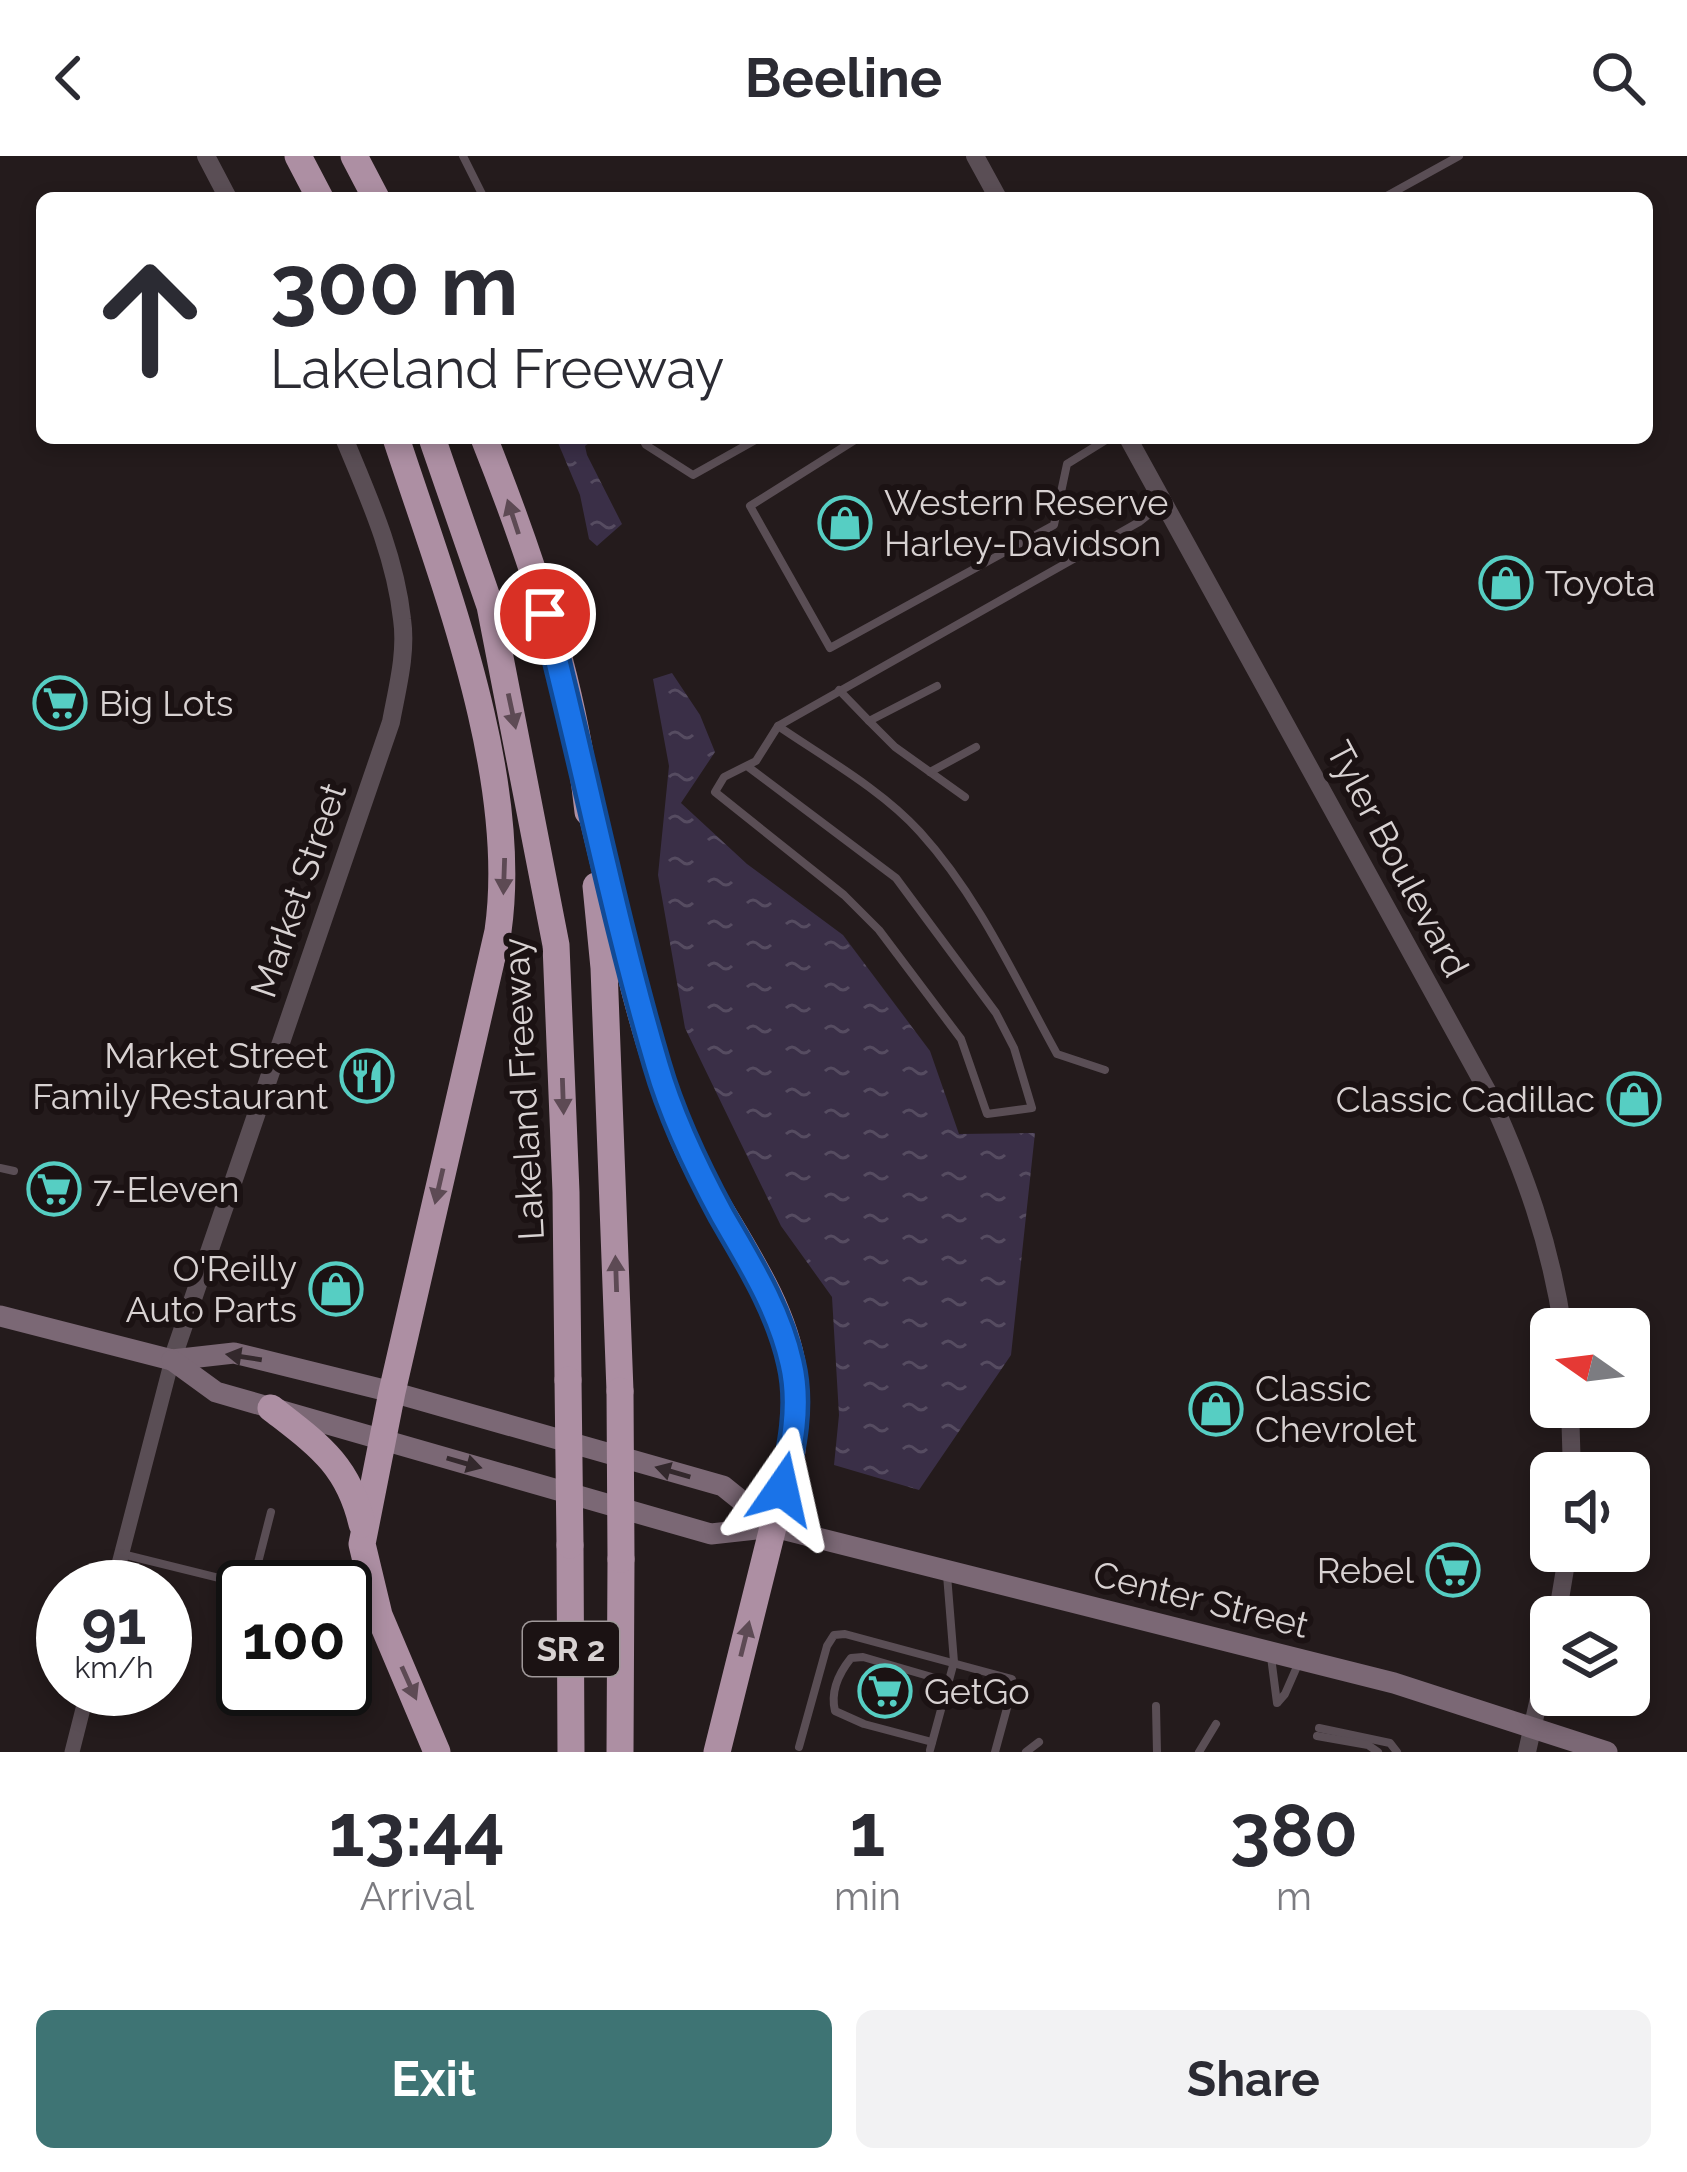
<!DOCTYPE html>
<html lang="en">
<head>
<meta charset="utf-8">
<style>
	:root { --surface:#fff; --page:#f2f2f3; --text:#2b2b33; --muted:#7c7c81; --accent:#3e7474 }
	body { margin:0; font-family:Raleway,sans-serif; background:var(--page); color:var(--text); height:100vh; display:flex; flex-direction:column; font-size:45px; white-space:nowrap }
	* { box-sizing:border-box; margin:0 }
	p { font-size:39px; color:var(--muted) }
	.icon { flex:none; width:66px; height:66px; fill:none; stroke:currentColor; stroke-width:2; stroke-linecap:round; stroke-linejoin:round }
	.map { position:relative; height:1596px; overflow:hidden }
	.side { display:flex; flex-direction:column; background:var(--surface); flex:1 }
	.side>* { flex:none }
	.top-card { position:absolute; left:36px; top:36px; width:1617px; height:252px; border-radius:18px; box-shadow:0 6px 18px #0003; background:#fff; color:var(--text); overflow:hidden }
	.needle { width:78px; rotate:284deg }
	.buttons { position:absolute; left:1530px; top:1152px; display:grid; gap:24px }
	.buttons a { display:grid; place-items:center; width:120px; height:120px; border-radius:18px; background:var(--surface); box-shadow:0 6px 18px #0003; font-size:60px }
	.speed { position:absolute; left:36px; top:1404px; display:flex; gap:24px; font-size:60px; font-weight:700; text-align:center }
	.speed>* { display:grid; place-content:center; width:156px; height:156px; border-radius:50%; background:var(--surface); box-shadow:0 6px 18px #0003; line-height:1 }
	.speed small { font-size:30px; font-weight:400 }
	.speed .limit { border:6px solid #111; border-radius:18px; background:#fff; color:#111 }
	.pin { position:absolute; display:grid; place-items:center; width:102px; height:102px; color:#fff; margin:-51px; border:6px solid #fff; border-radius:50%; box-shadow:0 3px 12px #0007 }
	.me { position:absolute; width:132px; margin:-66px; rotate:11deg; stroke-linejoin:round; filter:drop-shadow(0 0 9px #0008) }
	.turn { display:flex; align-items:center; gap:42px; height:252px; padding:0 36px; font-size:54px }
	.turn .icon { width:156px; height:156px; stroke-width:2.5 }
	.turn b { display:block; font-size:84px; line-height:102px }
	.eta { display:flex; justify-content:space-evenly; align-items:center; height:204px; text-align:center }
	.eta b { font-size:72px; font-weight:700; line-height:84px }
	.action { display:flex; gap:24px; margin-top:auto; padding:24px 36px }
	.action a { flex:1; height:138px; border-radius:18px; background:var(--accent); color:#fff; font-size:48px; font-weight:700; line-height:138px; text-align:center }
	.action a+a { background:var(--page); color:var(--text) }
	header { display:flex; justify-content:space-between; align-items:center; height:156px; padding:0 36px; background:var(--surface); font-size:54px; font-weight:700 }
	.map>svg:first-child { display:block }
	.water { fill:url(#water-ripples) }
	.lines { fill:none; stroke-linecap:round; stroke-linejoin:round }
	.service { stroke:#5a4e55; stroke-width:8 }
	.minor { stroke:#5a4e55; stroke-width:15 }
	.tertiary { stroke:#5a4e55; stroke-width:18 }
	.secondary { stroke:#7b6875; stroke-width:21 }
	.motorway { stroke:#ad8fa3; stroke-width:27 }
	.motorway-bridge { stroke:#ad8fa3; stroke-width:27 }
	.oneway { fill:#5d4a54 }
	.oneway2 { fill:#33282c }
	.route-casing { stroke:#114b97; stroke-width:30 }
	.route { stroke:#1a73e8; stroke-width:21 }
	.labels { text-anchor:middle; stroke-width:12; stroke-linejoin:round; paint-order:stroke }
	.shield { fill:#1b1213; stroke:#9f9899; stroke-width:3 }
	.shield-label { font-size:33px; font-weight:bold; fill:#d8d2d2 }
	.poi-label { font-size:36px; fill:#d8d2d2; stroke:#1b1213; text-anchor:start }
	.street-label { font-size:36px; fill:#d8d2d2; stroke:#1b1213 }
</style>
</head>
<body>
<header><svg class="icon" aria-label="back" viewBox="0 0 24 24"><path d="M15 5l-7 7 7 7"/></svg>Beeline<svg class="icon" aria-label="search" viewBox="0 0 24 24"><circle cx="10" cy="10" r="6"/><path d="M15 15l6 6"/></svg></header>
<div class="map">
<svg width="1687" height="1596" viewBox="0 0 1687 1596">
	<defs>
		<pattern id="water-ripples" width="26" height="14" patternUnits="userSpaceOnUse" patternTransform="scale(3)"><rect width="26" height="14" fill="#3a2f47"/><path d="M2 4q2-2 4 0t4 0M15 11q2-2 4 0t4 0" fill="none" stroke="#564c61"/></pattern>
	</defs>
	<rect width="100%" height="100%" fill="#241b1c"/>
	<g class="water">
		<path d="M556,282H596L585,290L587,299L622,368L597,390L589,383L580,339Z"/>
		<path d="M672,517L700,559L715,596L681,647L747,708L843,779L930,895L959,978L1035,977L1011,1199L919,1334L834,1309L839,1259L832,1141L781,1070L685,872L658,719L669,610L653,523Z"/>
	</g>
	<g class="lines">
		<g class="service">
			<path d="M463,0L484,42"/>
			<path d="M1383,42L1459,0"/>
			<path d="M642,282L646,289L693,319L759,282"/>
			<path d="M858,282L750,350L830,492L1054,369L1067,308L1109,282"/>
			<path d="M839,534L869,565L937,530"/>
			<path d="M869,565L895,591L965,641"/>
			<path d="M747,610L896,722L996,857L1014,892L1032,952L987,958L961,883L879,774L844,739L715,636L724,621L756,605L778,570"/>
			<path d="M930,616L976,591"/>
			<path d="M1105,914L1057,898C1015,822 979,741 920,676C882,634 825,602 778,570L1139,366L1163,347"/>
			<path d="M0,1012L14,1015"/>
			<path d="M122,1398L256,1431"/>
			<path d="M252,1430L271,1356"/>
			<path d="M1271,1501L1277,1547"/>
			<path d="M1278,1546L1285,1538L1299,1506"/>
			<path d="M1156,1550L1157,1596"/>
			<path d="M1319,1572L1390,1587L1397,1596"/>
			<path d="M1317,1580L1368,1589L1378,1596"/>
			<path d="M932,1586L864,1568L835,1555C830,1535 839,1517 851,1502L863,1501L949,1526"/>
			<path d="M799,1591L827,1490L834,1479L845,1478L1012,1523L1013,1530L995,1596"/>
			<path d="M930,1594L954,1506L947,1419"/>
			<path d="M1026,1596L1039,1586"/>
			<path d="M1199,1596L1216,1568"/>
		</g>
		<g class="minor">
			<path d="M113,1431L172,1204"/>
			<path d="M72,1596L88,1533"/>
		</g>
		<g class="tertiary">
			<path d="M206,0L228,42"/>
			<path d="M975,0L998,42"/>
			<path d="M1128,282L1489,938C1525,1017 1550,1086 1563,1173"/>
			<path d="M172,1204L391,566C397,533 407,497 402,463C395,399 368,340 344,282"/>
			<path d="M1570,1251L1572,1317"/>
			<path d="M1557,1461L1568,1395"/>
			<path d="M1527,1596L1551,1488"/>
		</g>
		<g class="secondary">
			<path d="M0,1160L172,1204L234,1197L392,1236L723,1330L774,1371"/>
			<path d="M172,1204L216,1236L711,1378L774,1371L1394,1527L1607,1596"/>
		</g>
		<g class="motorway">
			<path d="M298,0L320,42"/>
			<path d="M354,0L376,42"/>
			<path d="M396,282C444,428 520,621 498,775L392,1236L362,1388L379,1459L437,1596"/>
			<path d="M432,282L490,450L556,789L566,1036L568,1224"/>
			<path d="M484,282C531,400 575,529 588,656"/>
			<path d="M587,639C616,753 638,874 683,982C715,1059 780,1129 793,1213C797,1241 794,1267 792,1295L717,1596"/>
			<path d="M596,730L604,812L620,1235"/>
			<path d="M271,1252C317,1288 348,1308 362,1368"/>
			<path d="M570,1389L571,1596"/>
			<path d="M620,1596L621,1403"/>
		</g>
		<g class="motorway-bridge">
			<path d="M568,1224L570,1389"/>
			<path d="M620,1235L621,1403"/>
		</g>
	</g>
	<defs><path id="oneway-solid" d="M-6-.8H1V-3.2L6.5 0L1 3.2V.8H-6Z" transform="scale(3)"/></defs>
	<g class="oneway">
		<use href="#oneway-solid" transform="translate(513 361) rotate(-108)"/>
		<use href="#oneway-solid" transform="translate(512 555) rotate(78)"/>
		<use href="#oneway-solid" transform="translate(504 720) rotate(92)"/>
		<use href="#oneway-solid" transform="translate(563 940) rotate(88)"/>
		<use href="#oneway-solid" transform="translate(439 1030) rotate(103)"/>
		<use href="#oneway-solid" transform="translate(616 1118) rotate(-92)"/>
		<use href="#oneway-solid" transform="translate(745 1483) rotate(-76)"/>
		<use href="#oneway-solid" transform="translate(409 1527) rotate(66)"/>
	</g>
	<g class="oneway2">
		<use href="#oneway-solid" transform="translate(244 1201) rotate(-171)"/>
		<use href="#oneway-solid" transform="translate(464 1307) rotate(16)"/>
		<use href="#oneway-solid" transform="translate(673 1316) rotate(-164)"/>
	</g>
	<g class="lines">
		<g class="route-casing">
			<path id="route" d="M545,458C584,608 613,760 657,909C672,961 696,1011 722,1059C749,1106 779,1153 791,1207C801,1249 792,1292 782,1333"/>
		</g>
		<use href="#route" class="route"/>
	</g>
	<defs>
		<g id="shop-ring" transform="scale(2.7)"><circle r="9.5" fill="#1b1213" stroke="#56cec3" stroke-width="1.5"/><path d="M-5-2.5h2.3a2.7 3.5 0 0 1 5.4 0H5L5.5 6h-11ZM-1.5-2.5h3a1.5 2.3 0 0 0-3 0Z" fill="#56cec3"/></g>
		<g id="supermarket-ring" transform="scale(2.7)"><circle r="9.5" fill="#1b1213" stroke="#56cec3" stroke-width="1.5"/><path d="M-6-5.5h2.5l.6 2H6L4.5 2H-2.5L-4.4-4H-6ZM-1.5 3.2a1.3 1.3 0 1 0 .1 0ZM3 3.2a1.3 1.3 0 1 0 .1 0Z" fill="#56cec3"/></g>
		<g id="restaurant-ring" transform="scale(2.7)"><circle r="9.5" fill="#1b1213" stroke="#56cec3" stroke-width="1.5"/><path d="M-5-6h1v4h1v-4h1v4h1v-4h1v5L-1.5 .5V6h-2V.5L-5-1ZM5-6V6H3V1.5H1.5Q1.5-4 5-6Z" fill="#56cec3"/></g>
	</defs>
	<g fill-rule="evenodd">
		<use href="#shop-ring" x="845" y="367"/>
		<use href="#shop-ring" x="1506" y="427"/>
		<use href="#supermarket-ring" x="60" y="547"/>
		<use href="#restaurant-ring" x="367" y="920"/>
		<use href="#shop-ring" x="1634" y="943"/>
		<use href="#supermarket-ring" x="54" y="1033"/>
		<use href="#shop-ring" x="336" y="1133"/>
		<use href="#shop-ring" x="1216" y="1253"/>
		<use href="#supermarket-ring" x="1453" y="1414"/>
		<use href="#supermarket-ring" x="885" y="1535"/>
	</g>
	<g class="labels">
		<rect class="shield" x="523" y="1466" width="96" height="54" rx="9"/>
		<g class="shield-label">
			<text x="571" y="1505">SR 2</text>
		</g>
		<g class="poi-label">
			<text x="884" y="359">Western Reserve<tspan x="884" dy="41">Harley-Davidson</tspan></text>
			<text x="1545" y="440">Toyota</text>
			<text x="99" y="560">Big Lots</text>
			<text x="328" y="912" text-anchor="end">Market Street<tspan x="328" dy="41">Family Restaurant</tspan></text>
			<text x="1595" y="956" text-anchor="end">Classic Cadillac</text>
			<text x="93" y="1046">7-Eleven</text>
			<text x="297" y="1125" text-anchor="end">O'Reilly<tspan x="297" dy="41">Auto Parts</tspan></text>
			<text x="1255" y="1245">Classic<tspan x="1255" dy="41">Chevrolet</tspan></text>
			<text x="1414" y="1427" text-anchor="end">Rebel</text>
			<text x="924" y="1548">GetGo</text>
		</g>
		<g class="street-label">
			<text transform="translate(1398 703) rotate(62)" y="13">Tyler Boulevard</text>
			<text transform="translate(298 734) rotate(-71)" y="13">Market Street</text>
			<text transform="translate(523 933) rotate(-93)" y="13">Lakeland Freeway</text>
			<text transform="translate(1201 1443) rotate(14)" y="13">Center Street</text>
		</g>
	</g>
</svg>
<div class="buttons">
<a><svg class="needle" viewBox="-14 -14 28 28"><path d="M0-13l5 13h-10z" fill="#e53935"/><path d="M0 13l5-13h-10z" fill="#7c7c81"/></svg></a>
<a><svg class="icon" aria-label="sound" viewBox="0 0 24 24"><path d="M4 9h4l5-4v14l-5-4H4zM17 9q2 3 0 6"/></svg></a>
<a><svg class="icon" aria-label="layers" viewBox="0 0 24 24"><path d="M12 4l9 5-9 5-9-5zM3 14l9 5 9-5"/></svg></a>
</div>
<div class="speed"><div>91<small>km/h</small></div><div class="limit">100</div></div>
<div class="pin" style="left:545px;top:458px;background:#d93025"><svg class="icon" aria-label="arrive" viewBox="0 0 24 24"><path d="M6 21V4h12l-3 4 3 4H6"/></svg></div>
<svg class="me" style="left:782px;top:1333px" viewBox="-20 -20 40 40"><path d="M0-17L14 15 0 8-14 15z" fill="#1a73e8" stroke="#fff" stroke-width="4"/></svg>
<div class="top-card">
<div class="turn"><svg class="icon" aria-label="ahead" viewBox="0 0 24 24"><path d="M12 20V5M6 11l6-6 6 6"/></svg><div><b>300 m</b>Lakeland Freeway</div></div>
</div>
</div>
<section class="side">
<div class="eta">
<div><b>13:44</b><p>Arrival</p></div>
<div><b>1</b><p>min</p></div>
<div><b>380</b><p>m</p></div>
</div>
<div class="action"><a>Exit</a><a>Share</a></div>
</section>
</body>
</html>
